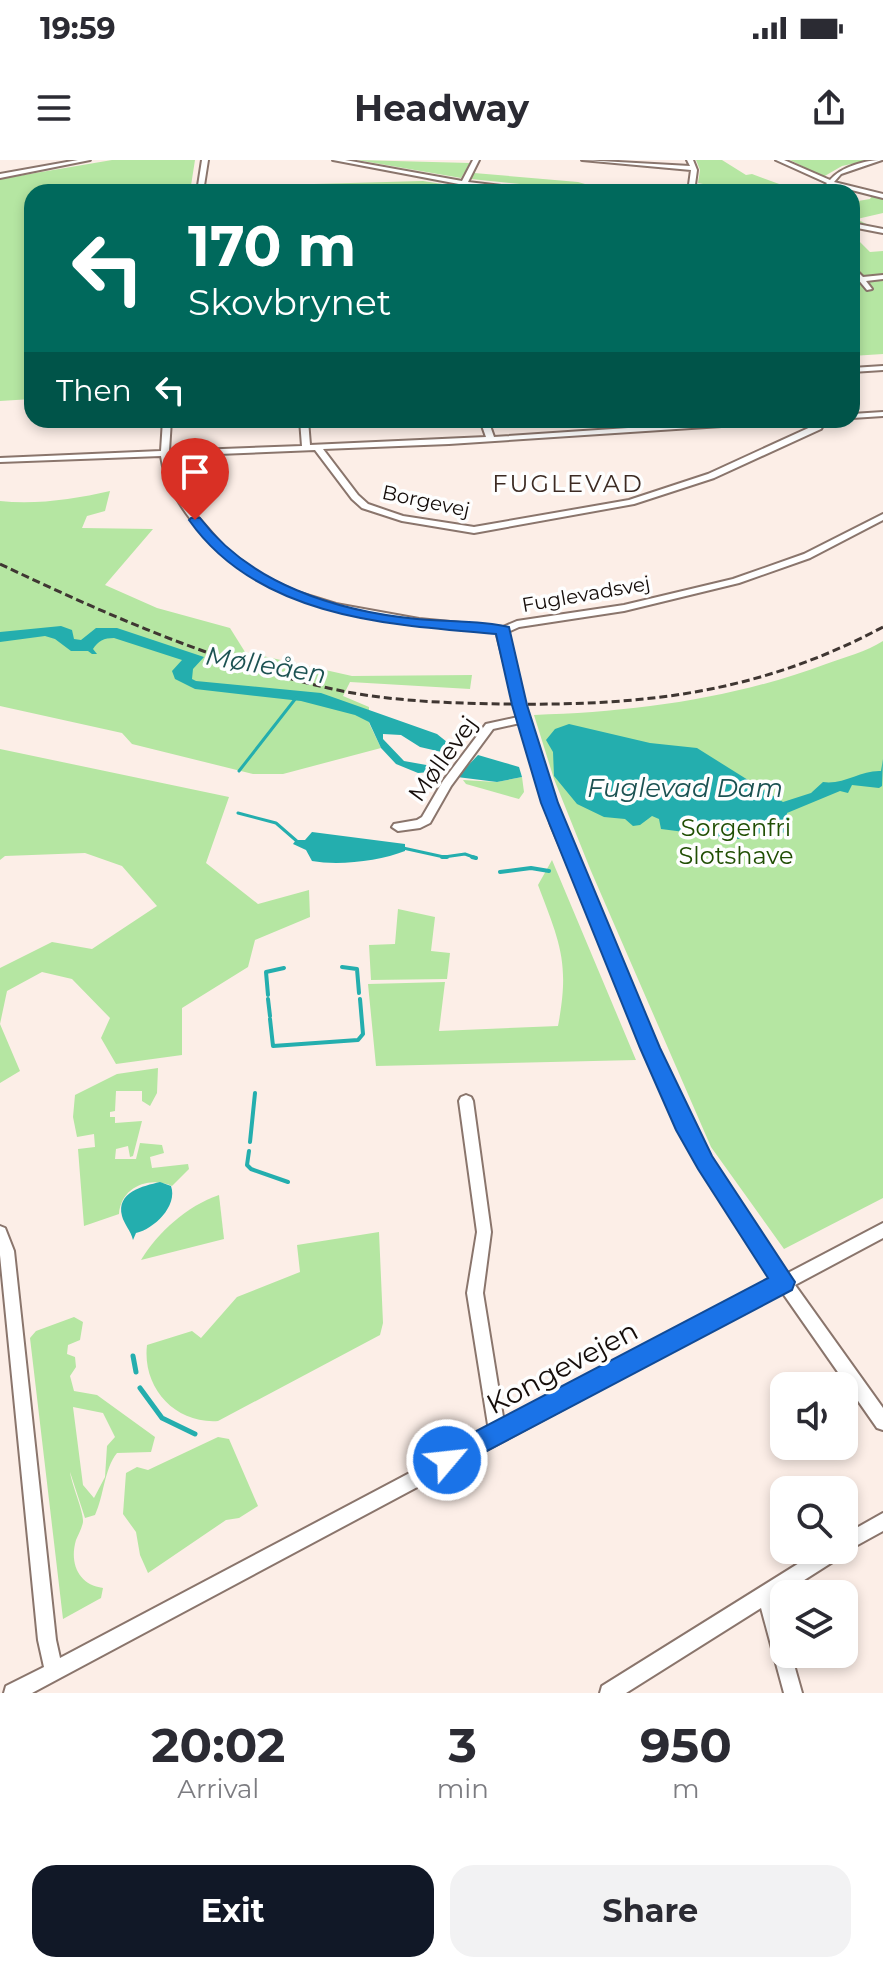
<!DOCTYPE html>
<html lang="en">
<head>
<meta charset="utf-8">
<style>
	:root { --surface:#fff; --page:#f2f2f3; --text:#2b2b33; --muted:#7c7c81; --accent:#111827 }
	body { margin:0; font-family:Montserrat,sans-serif; background:var(--page); color:var(--text); height:100vh; display:flex; flex-direction:column; font-size:30px; white-space:nowrap }
	* { box-sizing:border-box; margin:0 }
	p { font-size:26px; color:var(--muted) }
	.icon { flex:none; width:44px; height:44px; fill:none; stroke:currentColor; stroke-width:2; stroke-linecap:round; stroke-linejoin:round }
	.map { position:relative; height:1533px; overflow:hidden }
	.drawer { display:flex; flex-direction:column; background:var(--surface); flex:1 }
	.drawer>* { flex:none }
	.hud { position:absolute; left:24px; top:24px; width:836px; height:244px; border-radius:24px; box-shadow:0 4px 12px #0003; background:#00695c; color:#fff; overflow:hidden }
	.fabs { position:absolute; left:770px; top:1212px; display:grid; gap:16px }
	.fabs a { display:grid; place-items:center; width:88px; height:88px; border-radius:16px; background:var(--surface); box-shadow:0 4px 12px #0003; font-size:40px }
	.pin { position:absolute; display:grid; place-items:center; width:68px; height:68px; color:#fff; margin:-82px -34px; border-radius:50% 50% 50% 0; rotate:-45deg; box-shadow:0 0 8px #0007 }
	.pin .icon { rotate:45deg }
	.me { position:absolute; width:88px; margin:-44px; rotate:62deg; stroke-linejoin:round; filter:drop-shadow(0 0 6px #0008) }
	.turn { display:flex; align-items:center; gap:28px; height:168px; padding:0 32px; font-size:36px }
	.turn .icon { width:104px; height:104px; stroke-width:2.5 }
	.turn b { display:block; font-size:56px; line-height:68px }
	.then { display:flex; align-items:center; height:76px; padding:0 32px; background:#0003; gap:16px; font-size:30px }
	.eta { display:flex; justify-content:space-evenly; align-items:center; height:136px; text-align:center }
	.eta b { font-size:48px; font-weight:700; line-height:56px }
	.button { display:flex; gap:16px; margin-top:auto; padding:16px 32px }
	.button a { flex:1; height:92px; border-radius:24px; background:var(--accent); color:#fff; font-size:32px; font-weight:700; line-height:92px; text-align:center }
	.button a+a { background:var(--page); color:var(--text) }
	.status { display:flex; justify-content:space-between; align-items:center; height:56px; padding:0 40px; background:var(--surface); direction:ltr }
	.status svg { height:22px; fill:currentColor }
	header { display:flex; justify-content:space-between; align-items:center; height:104px; padding:0 32px; background:var(--surface); font-size:36px; font-weight:700 }
	.map>svg:first-child { display:block }
	.green { fill:#b5e6a2; fill-rule:evenodd }
	.water { fill:#24aeae }
	.lines { fill:none; stroke-linecap:round; stroke-linejoin:round }
	.stream-far2 { stroke:#24aeae; stroke-width:3 }
	.stream-far1 { stroke:#24aeae; stroke-width:4 }
	.stream { stroke:#24aeae; stroke-width:5 }
	.minor-casing { stroke:#8a756c; stroke-width:4 }
	.minor { fill:#fff; fill-rule:evenodd }
	.rail { stroke:#3f3632; stroke-width:3; stroke-dasharray:8 4; stroke-linecap:butt }
	.route { fill:#1a73e8; stroke:#114b97; stroke-width:2 }
	.labels { text-anchor:middle; stroke-width:7; stroke-linejoin:round; paint-order:stroke }
	.far-street-label { font-size:20px; fill:#150d0a; stroke:#fefefe }
	.far-quarter-label { font-size:24px; letter-spacing:2px; fill:#3d2b23; stroke:#fefefe }
	.street-label { font-size:24px; fill:#150d0a; stroke:#fefefe }
	.park-label { font-size:24px; fill:#204e03; stroke:#fefefe }
	.water-label { font-size:26px; font-style:italic; fill:#1c5252; stroke:#fefefe }
	.near-street-label { font-size:28px; fill:#150d0a; stroke:#fefefe }
</style>
</head>
<body>
<div class="status"><b>19:59</b><svg viewBox="0 0 49 12"><path d="M0 12V9h3v3zM5 12V6h3v6zM10 12V3h3v9zM15 12V0h3v12zM26 1h20v11H26zM47 4h2v5h-2z"/></svg></div>
<header><svg class="icon" aria-label="menu" viewBox="0 0 24 24"><path d="M4 6h16M4 12h16M4 18h16"/></svg>Headway<svg class="icon" aria-label="share" viewBox="0 0 24 24"><path d="M12 15V3M7 8l5-5 5 5M5 13v7h14v-7"/></svg></header>
<div class="map">
<svg width="883" height="1533" viewBox="0 0 883 1533">
	<rect width="100%" height="100%" fill="#fceee7"/>
	<g class="green">
		<path d="M112,0H195L190,32H32V239L0,241V19Z"/>
		<path d="M357,0L470,3L461,18Z"/>
		<path d="M696,0H722L746,15L752,14L801,32H778L764,28C748,39 720,31 702,27L703,24L698,23L700,10Z"/>
		<path d="M790,0H870L842,6L823,17L801,8L804,7Z"/>
		<path d="M474,13L578,22L592,26L586,31L471,19Z"/>
		<path d="M423,21L493,32H315L314,24Z"/>
		<path d="M872,35L883,38V53L857,59L868,65L852,61V42L870,39Z"/>
		<path d="M852,78H856L870,92L883,91V194L852,196Z"/>
		<path d="M110,331L105,351L87,356L82,368L153,369L105,425L157,448L230,468L245,492L352,516L472,515L470,529L350,522L343,536L369,547V563L381,588L283,614H253L132,584L122,573L0,546V341C36,345 75,339 110,331Z"/>
		<path d="M883,481V1038L784,1089L711,987L591,711L554,619L534,555C634,552 732,539 826,504C845,497 866,492 883,481Z"/>
		<path d="M0,589L229,637L206,703L258,744L309,730L310,757L255,780L248,807L182,848V895L116,904L101,878L110,858L72,819L42,812L7,831L0,864L20,911L0,923V808L52,782L92,789L157,746L122,706L85,693L5,696L0,700Z"/>
		<path d="M522,617L524,632L519,639L466,624L463,620L497,622Z"/>
		<path d="M552,700L636,900L376,906L368,824L445,822L439,871L558,866C570,803 560,783 538,725Z"/>
		<path d="M398,749L435,757L431,791L450,793L447,819L371,820L369,785L395,784Z"/>
		<path d="M158,908L157,933L150,946L142,941V931H116L115,951L110,952V957H115V963L142,961L133,996L130,997L128,986L116,989L115,999H136L140,983L162,985L164,993L150,997L152,1008L188,1004L189,1009L172,1026C149,1016 121,1027 119,1054L84,1066L78,989L95,987L94,974L77,977L73,957L75,935L117,914Z"/>
		<path d="M219,1035L224,1079L141,1100C158,1072 187,1046 219,1035Z"/>
		<path d="M379,1072L383,1163L380,1175L218,1261C175,1264 142,1228 147,1185L192,1171L201,1178L237,1137L300,1112L297,1085Z"/>
		<path d="M74,1157L83,1162L80,1180L68,1185L67,1194L75,1197L76,1207L70,1216L74,1231L97,1235L155,1277L151,1292L117,1293C104,1309 104,1336 95,1355L85,1358L70,1312C72,1326 84,1352 83,1362C82,1368 78,1375 76,1380C69,1404 79,1425 103,1428L101,1438L63,1459L30,1178L36,1171ZM73,1247L103,1253L115,1277L107,1286L105,1317L94,1338L83,1325Z"/>
		<path d="M218,1277L229,1279L258,1346L239,1358L226,1360L148,1413L140,1395L136,1372L123,1354L126,1313L137,1307L148,1310Z"/>
	</g>
	<g class="water">
		<path d="M61,466L72,470L74,479L81,480L96,468H117L204,497L193,509L192,519L196,521L321,533L437,574L452,586L446,593L420,587L401,575L383,574V579L404,601L432,606L430,612L418,613L396,604L381,588L369,562L355,555L301,541L195,529L175,519L172,511L182,500L114,478C104,478 98,481 93,489L97,494H92L88,491H71L55,479L45,476L0,482V472Z"/>
		<path d="M569,564L650,583L697,588L783,642L811,633L823,622C844,625 861,610 881,611L883,599L882,626L879,628L852,625L848,633L840,631L787,653L788,669L783,673H761L739,679L661,669L659,659L652,656L640,665L633,666L625,659L604,657L577,644L554,616L553,592L546,580L555,569Z"/>
		<path d="M478,595L519,607L522,617L497,622L457,617Z"/>
		<path d="M312,672L405,684V691C380,701 339,706 312,701L306,690L293,684L296,680H305Z"/>
		<path d="M160,1022L171,1026C178,1046 154,1069 136,1073L133,1080C131,1071 124,1064 122,1056C116,1032 143,1026 160,1022Z"/>
	</g>
	<g class="lines">
		<g class="stream-far2">
			<path d="M239,611L296,538"/>
			<path d="M238,653L276,663L299,683"/>
			<path d="M403,688L444,697L465,694L476,698"/>
		</g>
		<g class="stream-far1">
			<path d="M442,697H447"/>
			<path d="M472,697L476,698"/>
			<path d="M500,712L531,708L549,711"/>
			<path d="M342,807L357,809L359,833"/>
			<path d="M268,835L266,812L284,808"/>
			<path d="M268,839L270,856"/>
			<path d="M270,859L273,886L358,880L363,874L360,839"/>
			<path d="M250,982L255,933"/>
			<path d="M249,991L247,1005L251,1009L288,1022"/>
		</g>
		<g class="stream">
			<path d="M133,1196L136,1212"/>
			<path d="M140,1228L162,1258L195,1274"/>
		</g>
		<g class="minor-casing">
			<g id="minor">
				<path d="M78,0H90L0,18V14Z"/>
				<path d="M202,0H208L203,32H197Z"/>
				<path d="M333,0H345L462,21L473,0H479L468,22L551,32H532L464,25Z"/>
				<path d="M582,0L690,6L687,0H693L697,10L694,32H688L691,10Z"/>
				<path d="M776,0H784L830,20C841,7 865,0 882,0L841,14L834,22L883,34V38L832,25L825,32H819L827,23Z"/>
				<path d="M852,63L883,69V73L852,67Z"/>
				<path d="M852,106L863,117L883,115V119L866,121L872,129L867,130L852,112Z"/>
				<path d="M883,206V210L852,212V208Z"/>
				<path d="M883,252V256L852,258V254Z"/>
				<path d="M163,260H171L169,291L302,286L300,260H308L310,285L486,277L480,260H488L494,277L748,260H787L783,262L449,284L323,289L358,335L368,344L403,356L474,367L629,340L708,314L815,265L818,260H826L821,269L714,318L634,344L474,373L402,361L362,348L352,339L315,290L169,296L172,311L181,333L196,355L225,388L259,414L297,432L336,444L419,459L503,467L517,461L624,445L733,419L804,394L883,354V360L810,398L739,423L624,451L519,467L508,472L507,475L529,559L563,665L689,960L734,1036L786,1114L883,1063V1078L795,1125L883,1248V1270L877,1268L782,1132L60,1518L32,1533H4L6,1526L44,1507L38,1480L0,1095V1066L5,1068L14,1091L56,1480L60,1498L489,1271L467,1133L477,1072L459,941L461,937L466,935L471,937L473,941L491,1072L483,1133L504,1263L774,1120L724,1045L677,963L551,665L520,563L493,569L451,626L430,663L420,668L398,671L392,667L394,664L417,660L422,657L443,621L486,564L518,557L497,475L498,472C403,463 296,459 221,393C213,387 207,378 200,371C182,349 165,325 161,296L0,302V298L161,291Z"/>
				<path d="M883,1353V1371L843,1393L842,1396L776,1438L784,1468V1494H791L802,1533H784L761,1448L626,1533H600L602,1526L820,1390H844V1375Z"/>
			</g>
		</g>
		<use href="#minor" class="minor"/>
		<path class="rail" d="M0,404C105,454 214,502 328,528C385,541 444,543 502,544C643,546 757,534 883,467"/>
	</g>
	<path class="route" d="M191,358H200C250,424 336,451 417,459C447,462 480,460 509,467L527,545L558,643L660,888L712,996L795,1122L792,1130L447,1312L438,1308L435,1300L438,1291L768,1118L698,1009L676,970L640,888L541,643L512,545L496,474C387,465 257,457 189,360Z"/>
	<g class="labels">
		<g class="far-street-label">
			<text transform="translate(426 341) rotate(12)" y="7">Borgevej</text>
			<text transform="translate(586 434) rotate(-10)" y="7">Fuglevadsvej</text>
		</g>
		<g class="far-quarter-label">
			<text x="568" y="332">FUGLEVAD</text>
		</g>
		<g class="street-label">
			<text transform="translate(443 599) rotate(-54)" y="8">Møllevej</text>
		</g>
		<g class="park-label">
			<text x="736" y="676">Sorgenfri<tspan x="736" dy="28">Slotshave</tspan></text>
		</g>
		<g class="water-label">
			<text transform="translate(266 505) rotate(9)" y="9">Mølleåen</text>
			<text x="685" y="637">Fuglevad Dam</text>
		</g>
		<g class="near-street-label">
			<text transform="translate(562 1207) rotate(-28)" y="10">Kongevejen</text>
		</g>
	</g>
</svg>
<div class="fabs">
<a><svg class="icon" aria-label="sound" viewBox="0 0 24 24"><path d="M4 9h4l5-4v14l-5-4H4zM17 9q2 3 0 6"/></svg></a>
<a><svg class="icon" aria-label="search" viewBox="0 0 24 24"><circle cx="10" cy="10" r="6"/><path d="M15 15l6 6"/></svg></a>
<a><svg class="icon" aria-label="layers" viewBox="0 0 24 24"><path d="M12 4l9 5-9 5-9-5zM3 14l9 5 9-5"/></svg></a>
</div>
<div class="pin" style="left:195px;top:360px;background:#d93025"><svg class="icon" aria-label="arrive" viewBox="0 0 24 24"><path d="M6 21V4h12l-3 4 3 4H6"/></svg></div>
<svg class="me" style="left:447px;top:1300px" viewBox="-20 -20 40 40"><circle r="17" fill="#1a73e8" stroke="#fff" stroke-width="3"/><path d="M0-11L8 9 0 5-8 9z" fill="#fff"/></svg>
<div class="hud">
<div class="turn"><svg class="icon" aria-label="left" viewBox="0 0 24 24"><path d="M17 20v-9H6M10 6l-5 5 5 5"/></svg><div><b>170 m</b>Skovbrynet</div></div>
<div class="then">Then<svg class="icon" aria-label="left" viewBox="0 0 24 24"><path d="M17 20v-9H6M10 6l-5 5 5 5"/></svg></div>
</div>
</div>
<section class="drawer">
<div class="eta">
<div><b>20:02</b><p>Arrival</p></div>
<div><b>3</b><p>min</p></div>
<div><b>950</b><p>m</p></div>
</div>
<div class="button"><a>Exit</a><a>Share</a></div>
</section>
</body>
</html>
